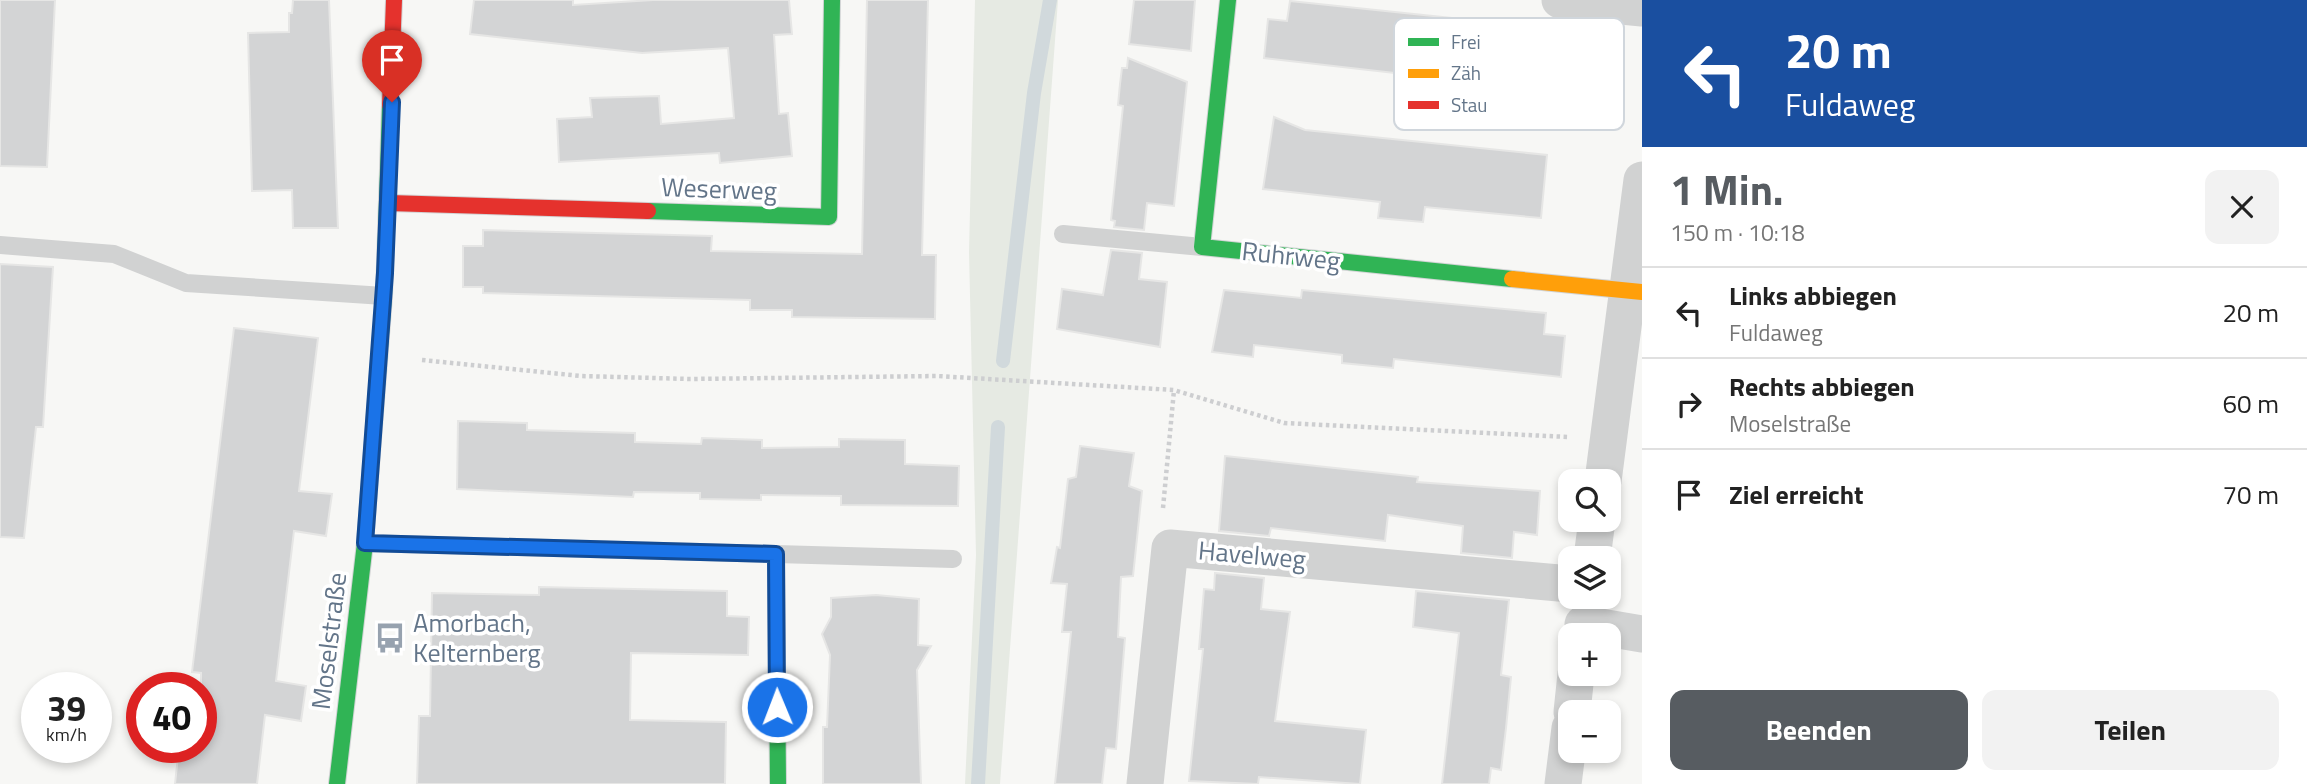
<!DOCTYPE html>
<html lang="de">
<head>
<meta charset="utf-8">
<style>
	:root { --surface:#fff; --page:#f2f2f2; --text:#222; --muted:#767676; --line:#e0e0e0; --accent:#575c61 }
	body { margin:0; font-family:"Titillium Web",sans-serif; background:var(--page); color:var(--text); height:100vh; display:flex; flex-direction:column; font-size:26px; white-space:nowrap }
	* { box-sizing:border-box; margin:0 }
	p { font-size:23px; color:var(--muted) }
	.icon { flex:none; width:38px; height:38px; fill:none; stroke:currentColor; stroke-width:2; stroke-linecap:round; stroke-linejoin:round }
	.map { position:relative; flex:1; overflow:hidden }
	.drawer { display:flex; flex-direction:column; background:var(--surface); width:665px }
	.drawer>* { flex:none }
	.top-card { background:#1a4fa0; color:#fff; overflow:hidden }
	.buttons { position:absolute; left:1558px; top:469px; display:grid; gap:14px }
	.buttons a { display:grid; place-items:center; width:63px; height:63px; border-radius:14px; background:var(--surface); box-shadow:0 4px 10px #0003; font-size:35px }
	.speed { position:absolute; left:21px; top:672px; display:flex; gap:14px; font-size:35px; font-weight:700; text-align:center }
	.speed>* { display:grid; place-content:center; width:91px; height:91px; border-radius:50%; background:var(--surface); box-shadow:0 4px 10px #0003; line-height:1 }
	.speed small { font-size:18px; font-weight:400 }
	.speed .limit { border:10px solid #d22; background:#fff; color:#111 }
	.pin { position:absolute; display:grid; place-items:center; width:60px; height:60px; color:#fff; margin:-72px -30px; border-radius:50% 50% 50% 0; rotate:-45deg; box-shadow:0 0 7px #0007 }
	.pin .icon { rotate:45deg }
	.me { position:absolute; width:77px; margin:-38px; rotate:359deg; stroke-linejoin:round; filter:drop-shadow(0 0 5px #0008) }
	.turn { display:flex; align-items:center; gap:24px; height:147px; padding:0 28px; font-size:32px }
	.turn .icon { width:91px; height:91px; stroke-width:2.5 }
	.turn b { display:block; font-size:49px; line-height:60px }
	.round { display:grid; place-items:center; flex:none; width:74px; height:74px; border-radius:14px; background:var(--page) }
	.headline { display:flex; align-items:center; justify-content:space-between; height:119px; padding:0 28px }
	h1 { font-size:42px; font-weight:700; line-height:52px; color:var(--accent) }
	.action { display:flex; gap:14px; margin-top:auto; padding:14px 28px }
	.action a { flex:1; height:80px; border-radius:14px; background:var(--accent); color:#fff; font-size:28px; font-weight:700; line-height:80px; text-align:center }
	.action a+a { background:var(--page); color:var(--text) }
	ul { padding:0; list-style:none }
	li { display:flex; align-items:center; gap:21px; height:91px; padding:0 28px; border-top:2px solid var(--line) }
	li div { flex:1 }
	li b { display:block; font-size:26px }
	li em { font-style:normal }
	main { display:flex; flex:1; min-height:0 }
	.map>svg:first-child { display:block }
	.green { fill:#e6eae3 }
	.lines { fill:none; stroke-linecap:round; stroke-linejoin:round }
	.stream { stroke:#d1d9dc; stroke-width:14 }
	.building { fill:#d3d4d5; stroke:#e6e6e5; stroke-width:2 }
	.fast-casing { stroke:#d2d4d5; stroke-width:18 }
	.slow-casing { stroke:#d2d4d5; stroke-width:18 }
	.jam-casing { stroke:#d2d4d5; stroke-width:18 }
	.path { stroke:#cdced0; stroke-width:4.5; stroke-dasharray:3.5 3.5; stroke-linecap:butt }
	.lane { stroke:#d1d2d2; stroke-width:18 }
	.street { stroke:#d1d2d2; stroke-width:37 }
	.fast { stroke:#30b455; stroke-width:16 }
	.slow { stroke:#ff9f0a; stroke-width:16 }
	.jam { stroke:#e5322d; stroke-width:16 }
	.route-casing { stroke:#114b97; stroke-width:18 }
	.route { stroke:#1a73e8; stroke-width:12 }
	.labels { text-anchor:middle; stroke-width:7; stroke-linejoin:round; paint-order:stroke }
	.street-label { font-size:26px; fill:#637589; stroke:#fff }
	.poi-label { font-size:26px; fill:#637589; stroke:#fff; text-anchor:start }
	.key { fill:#fff; stroke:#d0d6dc; stroke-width:2 }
	.key-label { font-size:19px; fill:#637589 }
</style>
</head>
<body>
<main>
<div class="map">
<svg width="1642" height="784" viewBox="0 0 1642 784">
	<rect width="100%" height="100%" fill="#f7f7f5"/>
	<path class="green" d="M975,0H1058L1000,784H965L976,555L969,252Z"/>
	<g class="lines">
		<g class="stream">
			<path d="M1003,361L1034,93L1050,0"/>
			<path d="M978,784L998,427"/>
		</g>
	</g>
	<g class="building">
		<path d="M0,0H55L47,167L0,166Z"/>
		<path d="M293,0H329L338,228H293L292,190L252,191L248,33L289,32V13H292Z"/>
		<path d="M474,0H573V5L653,0H789L792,34L774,35L779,114L788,113L792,156L720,163L719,153L559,162L557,119L592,117L590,98L659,96L661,124L734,118L728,48L642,53L470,34Z"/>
		<path d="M867,0H928L922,255H936L935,319L792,317V310H750V300L483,293V287H463V246H483V230L712,236L711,251L862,254Z"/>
		<path d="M1134,0H1195L1191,51L1129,44Z"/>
		<path d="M1290,1L1575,31L1573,51L1592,53L1588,92L1554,88L1553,91L1264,58L1268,19L1287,21Z"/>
		<path d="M1128,58L1187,82L1174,206L1147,203L1144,230L1114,227L1115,221L1111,220L1123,106L1118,105L1120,84L1122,68H1127Z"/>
		<path d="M1274,117L1305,130L1547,155L1541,218L1425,207L1423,222L1400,220L1378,218L1380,202L1263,189Z"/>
		<path d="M1111,250L1142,253L1139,279L1167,282L1160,347L1057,329L1062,289L1103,295Z"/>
		<path d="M0,264L53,267L43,427H36L24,538L0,537Z"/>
		<path d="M1224,290L1301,298L1302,290L1546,313L1544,334L1565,336L1561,377L1394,359L1393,368L1342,363V355L1254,345L1253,357L1212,352Z"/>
		<path d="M234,328L318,338L299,491L332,494L326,536L294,531L276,681L306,686L301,721L265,715L257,784H175L179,747H201V673L192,672Z"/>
		<path d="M458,421L527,423V430L635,433V442L701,444L702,438L762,440V448L839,447V439L905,440V464L959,466L958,506L841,505V496L761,495V500L700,499V493L634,492L633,497L457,489Z"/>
		<path d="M1080,446L1134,453L1129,486L1142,491L1133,576L1121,577L1118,637L1125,638L1116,749L1106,748L1102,784H1055L1071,632H1062L1067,584L1051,583L1057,547L1060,548L1068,479L1076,477Z"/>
		<path d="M1225,456L1418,477L1417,482L1540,491L1537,535L1514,532L1512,558L1461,553L1463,526L1388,515L1385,541L1271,528L1269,536L1219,531Z"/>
		<path d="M1215,573L1264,578L1261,609L1290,612L1275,721L1366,730L1360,784L1259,777L1258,784L1189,781L1203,649H1199L1204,589L1214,590Z"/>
		<path d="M539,587L727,591V616L749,617L748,655L631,653L630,720L726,722L725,784H417L419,716H430L432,593L539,595Z"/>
		<path d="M1416,591L1509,600L1501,675L1511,677L1506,728L1501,770L1491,768L1489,784H1442L1459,633L1413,627Z"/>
		<path d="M876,595L919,599L918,645L931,646L917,670L921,784H823V727H827L830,655L822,634L831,617V598Z"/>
	</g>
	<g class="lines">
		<g class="fast-casing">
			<g id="fast">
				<path d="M1228,0L1202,247L1512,279"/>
				<path d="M648,211L829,217L832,0"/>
				<path d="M365,543L776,554L778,784"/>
				<path d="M337,784L365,543L384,296L390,105"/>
			</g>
		</g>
		<g class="slow-casing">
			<path id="slow" d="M1512,279L1642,292"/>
		</g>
		<g class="jam-casing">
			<g id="jam">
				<path d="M390,105L394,0"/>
				<path d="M389,203L648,211"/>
			</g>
		</g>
		<g class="path">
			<path d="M422,360L581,376L690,379L937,376L1174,390L1284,423L1568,437"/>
			<path d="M1163,508L1174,390"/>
		</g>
		<g class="lane">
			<path d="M1063,234L1202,247"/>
			<path d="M0,245L114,254L186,283L384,296"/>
			<path d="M776,554L953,559"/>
		</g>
		<g class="street">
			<path d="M1560,0L1642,8"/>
			<path d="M1603,481L1642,180"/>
			<path d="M1592,558L1597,520"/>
			<path d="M1583,624L1642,634"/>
			<path d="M1572,712L1576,674"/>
			<path d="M1145,784L1170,548L1570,584"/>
			<path d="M1563,784L1570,728"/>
		</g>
		<use href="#fast" class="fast"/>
		<use href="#slow" class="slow"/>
		<use href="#jam" class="jam"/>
	</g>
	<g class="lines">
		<g class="route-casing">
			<path id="route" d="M392,102L385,273L365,543L776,554L777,707"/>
		</g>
		<use href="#route" class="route"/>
	</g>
	<defs>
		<g id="bus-bare" transform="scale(2.415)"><path d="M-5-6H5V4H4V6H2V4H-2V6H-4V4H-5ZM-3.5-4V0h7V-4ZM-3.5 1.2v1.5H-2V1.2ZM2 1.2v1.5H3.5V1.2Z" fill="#97a2af" stroke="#fff" stroke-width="2.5" paint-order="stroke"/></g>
	</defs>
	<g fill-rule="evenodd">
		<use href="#bus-bare" x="390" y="638"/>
	</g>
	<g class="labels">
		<g class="street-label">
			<text transform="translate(719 189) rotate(2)" y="9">Weserweg</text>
			<text transform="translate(1291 256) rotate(6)" y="9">Ruhrweg</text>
			<text transform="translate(1252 555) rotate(5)" y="9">Havelweg</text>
			<text transform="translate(329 641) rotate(-83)" y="9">Moselstraße</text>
		</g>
		<g class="poi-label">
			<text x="413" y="632">Amorbach,<tspan x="413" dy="30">Kelternberg</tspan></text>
		</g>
	</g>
	<rect x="1394" y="18" width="230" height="112" rx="10" class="key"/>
	<rect x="1408" y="38" width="31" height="8" fill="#30b455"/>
	<rect x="1408" y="69" width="31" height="9" fill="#ff9f0a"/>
	<rect x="1408" y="101" width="31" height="8" fill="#e5322d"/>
	<g class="key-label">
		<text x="1451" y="49">Frei</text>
		<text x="1451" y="80">Zäh</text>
		<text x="1451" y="112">Stau</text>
	</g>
</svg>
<div class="buttons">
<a><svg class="icon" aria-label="search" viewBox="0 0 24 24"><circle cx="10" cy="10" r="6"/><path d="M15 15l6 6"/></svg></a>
<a><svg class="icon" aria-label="layers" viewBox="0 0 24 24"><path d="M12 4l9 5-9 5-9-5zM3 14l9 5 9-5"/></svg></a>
<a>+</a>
<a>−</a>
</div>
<div class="speed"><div>39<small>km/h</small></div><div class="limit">40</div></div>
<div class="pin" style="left:392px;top:102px;background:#d93025"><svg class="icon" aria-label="arrive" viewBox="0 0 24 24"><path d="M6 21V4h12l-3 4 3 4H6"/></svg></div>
<svg class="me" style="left:777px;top:707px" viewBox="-20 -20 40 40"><circle r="17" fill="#1a73e8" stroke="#fff" stroke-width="3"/><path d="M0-11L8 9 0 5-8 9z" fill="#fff"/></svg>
</div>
<section class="drawer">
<div class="top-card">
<div class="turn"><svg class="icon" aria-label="left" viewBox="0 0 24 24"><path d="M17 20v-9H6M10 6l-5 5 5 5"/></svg><div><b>20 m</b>Fuldaweg</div></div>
</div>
<div class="headline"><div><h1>1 Min.</h1><p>150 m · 10:18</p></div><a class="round"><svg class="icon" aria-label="close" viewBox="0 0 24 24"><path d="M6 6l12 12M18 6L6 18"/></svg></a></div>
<ul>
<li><svg class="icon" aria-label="left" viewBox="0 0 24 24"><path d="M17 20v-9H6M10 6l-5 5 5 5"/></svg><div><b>Links abbiegen</b><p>Fuldaweg</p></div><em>20 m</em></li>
<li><svg class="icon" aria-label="right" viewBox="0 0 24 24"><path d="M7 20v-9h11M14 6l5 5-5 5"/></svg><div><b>Rechts abbiegen</b><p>Moselstraße</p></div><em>60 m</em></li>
<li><svg class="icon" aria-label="arrive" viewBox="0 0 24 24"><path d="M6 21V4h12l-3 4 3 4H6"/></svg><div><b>Ziel erreicht</b></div><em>70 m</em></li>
</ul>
<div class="action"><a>Beenden</a><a>Teilen</a></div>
</section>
</main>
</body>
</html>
